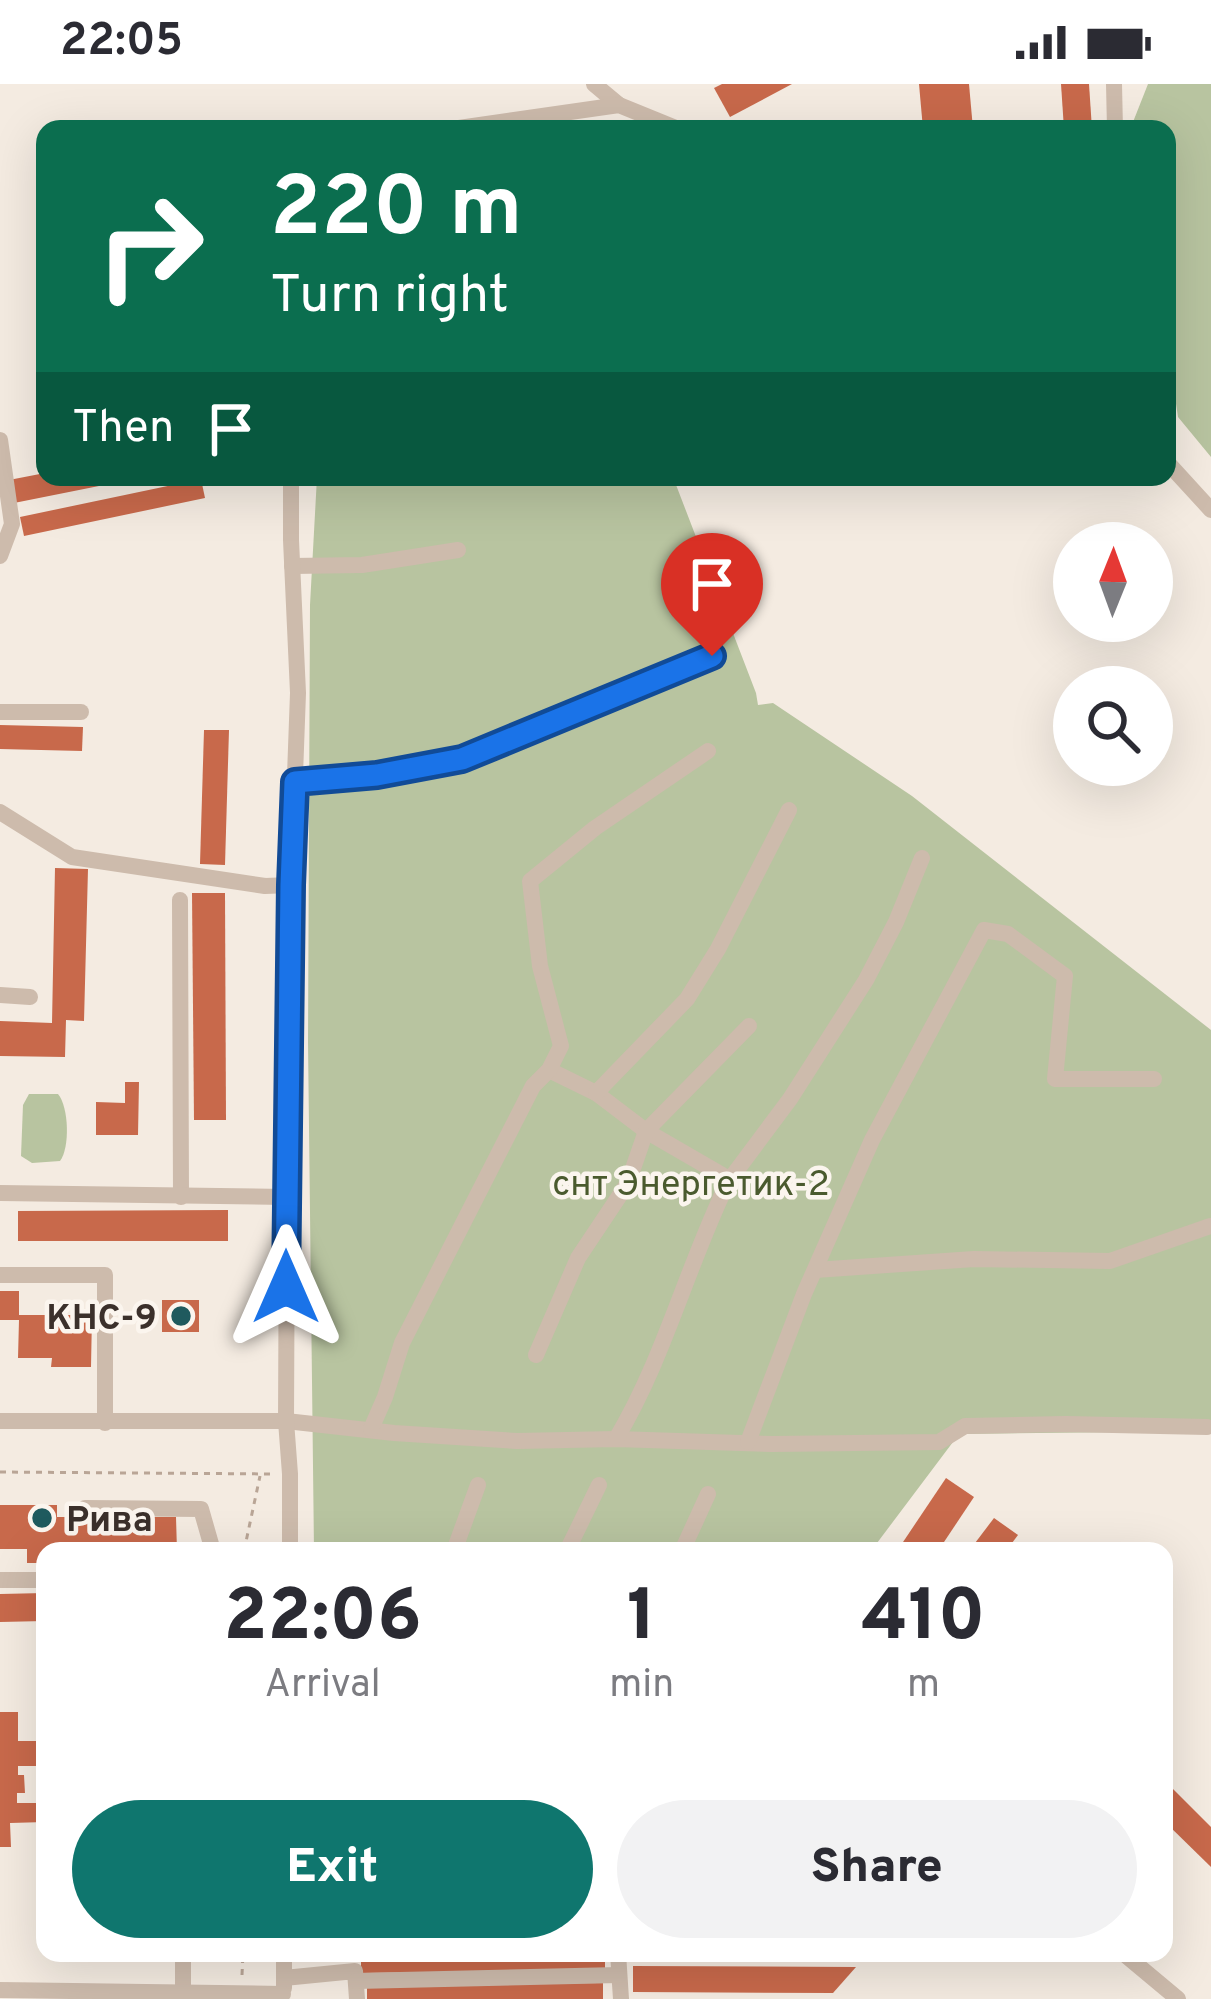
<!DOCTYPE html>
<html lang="en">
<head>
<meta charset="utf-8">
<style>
	:root { --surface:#fff; --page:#f2f2f3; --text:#2b2b33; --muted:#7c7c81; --accent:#0f766e }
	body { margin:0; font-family:Overpass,sans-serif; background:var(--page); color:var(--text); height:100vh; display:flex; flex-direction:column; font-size:45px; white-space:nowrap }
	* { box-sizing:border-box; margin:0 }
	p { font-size:39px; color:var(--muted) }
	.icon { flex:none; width:66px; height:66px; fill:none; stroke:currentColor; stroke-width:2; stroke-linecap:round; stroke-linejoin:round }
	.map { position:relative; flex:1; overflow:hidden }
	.side { position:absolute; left:36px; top:1458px; width:1137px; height:420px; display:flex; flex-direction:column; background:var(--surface); border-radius:24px; box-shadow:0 12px 48px #0002 }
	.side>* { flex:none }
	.guide { position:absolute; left:36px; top:36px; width:1140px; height:366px; border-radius:24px; box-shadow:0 12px 48px #0002; background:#0b6e4f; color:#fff; overflow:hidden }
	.needle { width:78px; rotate:1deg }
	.fabs { position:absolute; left:1053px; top:438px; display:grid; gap:24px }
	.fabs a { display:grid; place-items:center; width:120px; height:120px; border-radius:50%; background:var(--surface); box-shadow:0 12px 48px #0002; font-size:60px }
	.pin { position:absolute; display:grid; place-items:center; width:102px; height:102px; color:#fff; margin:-123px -51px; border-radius:50% 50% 50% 0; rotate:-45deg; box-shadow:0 0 12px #0007 }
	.pin .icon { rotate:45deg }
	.me { position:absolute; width:132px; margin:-66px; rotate:0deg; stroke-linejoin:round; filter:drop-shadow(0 0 9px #0008) }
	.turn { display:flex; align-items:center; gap:42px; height:252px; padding:0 36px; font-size:54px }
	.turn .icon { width:156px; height:156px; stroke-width:2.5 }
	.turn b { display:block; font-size:84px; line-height:102px }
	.then { display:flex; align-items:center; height:114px; padding:0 36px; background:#0003; gap:24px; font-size:45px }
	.eta { display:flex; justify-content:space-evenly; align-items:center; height:204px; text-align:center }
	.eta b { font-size:72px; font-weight:800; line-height:84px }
	.primary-button { display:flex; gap:24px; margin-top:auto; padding:24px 36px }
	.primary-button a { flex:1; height:138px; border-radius:72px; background:var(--accent); color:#fff; font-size:48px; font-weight:800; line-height:138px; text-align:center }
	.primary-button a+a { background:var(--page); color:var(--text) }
	.status { display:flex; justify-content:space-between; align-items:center; height:84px; padding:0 60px; background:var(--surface); direction:ltr }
	.status svg { height:33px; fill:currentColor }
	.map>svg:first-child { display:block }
	.green { fill:#b8c4a0 }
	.building { fill:#c8694b }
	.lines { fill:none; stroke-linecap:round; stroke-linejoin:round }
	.path { stroke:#b9a596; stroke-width:3; stroke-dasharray:6 6; stroke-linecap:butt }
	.minor { stroke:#cdbbac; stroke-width:16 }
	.route-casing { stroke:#114b97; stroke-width:30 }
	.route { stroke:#1a73e8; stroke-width:21 }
	.poi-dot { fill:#1f5a5e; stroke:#fbf5ee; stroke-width:4.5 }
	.labels { text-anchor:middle; stroke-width:9; stroke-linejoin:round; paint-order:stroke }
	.park-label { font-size:36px; fill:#4a5a2e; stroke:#fbf5ee }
	.poi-label { font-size:36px; font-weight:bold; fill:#3b302b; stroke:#fbf5ee; text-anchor:end }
</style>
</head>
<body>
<div class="status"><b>22:05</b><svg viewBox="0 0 49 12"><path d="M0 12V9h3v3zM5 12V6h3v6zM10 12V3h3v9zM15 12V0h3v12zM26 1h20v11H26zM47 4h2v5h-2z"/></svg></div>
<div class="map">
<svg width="1211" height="1915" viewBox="0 0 1211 1915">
	<rect width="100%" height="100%" fill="#f4ebe1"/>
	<g class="green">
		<path d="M1148,0H1211V373L1178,333L1167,260V45H1134L1133,38Z"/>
		<path d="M317,393H673L756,609L758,621L773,619L912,712L1211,946V1347L959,1350L871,1467H314L308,958L310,521Z"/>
		<path d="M29,1010H58C69,1023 70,1064 60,1077L32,1079L21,1072L23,1021Z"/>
	</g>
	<g class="building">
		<path d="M722,0H792L730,33L714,4Z"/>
		<path d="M919,0H969L973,45H923Z"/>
		<path d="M1061,0H1089L1092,45H1064Z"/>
		<path d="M45,389V393H134V395L14,419L9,396Z"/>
		<path d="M201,395L205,414L24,452L20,433Z"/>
		<path d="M0,641L83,643L82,667L0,665Z"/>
		<path d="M204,646H229L225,781L200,780Z"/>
		<path d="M55,784L88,785L84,937L66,936L65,973L0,972V937L52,939Z"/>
		<path d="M192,809H225L226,1036H194Z"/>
		<path d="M125,998H139L138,1051H96V1018L125,1019Z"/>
		<path d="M228,1126V1157H18V1127Z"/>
		<path d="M0,1207H19V1231H92L91,1283H51L52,1274H18L19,1236H0Z"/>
		<rect x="162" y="1216" width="37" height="32"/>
		<path d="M946,1394L974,1413L938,1467H897Z"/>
		<path d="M0,1421H57V1433H176L177,1467H45V1479H27V1465H0Z"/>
		<path d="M994,1434L1018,1451L1006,1467H969Z"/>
		<path d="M45,1509V1537L0,1538V1510Z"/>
		<path d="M0,1628H18V1657H45V1682H18V1691H24L25,1709H17V1719H45V1738L10,1739L11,1763H0Z"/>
		<path d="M1164,1696L1211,1743V1783L1164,1737Z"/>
		<path d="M361,1869H605V1886L361,1889Z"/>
		<path d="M633,1882L856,1883L833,1909L633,1908Z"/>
		<path d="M603,1899V1915H367V1900Z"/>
	</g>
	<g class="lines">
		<g class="path">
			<path d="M0,1388L274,1390"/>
			<path d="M244,1467L260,1392"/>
			<path d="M242,1891L243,1869"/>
		</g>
		<g class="minor">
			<path d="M594,0L619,21"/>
			<path d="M1114,0L1115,45"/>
			<path d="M452,45L619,21L678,45"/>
			<path d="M0,356L12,440L0,472"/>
			<path d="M1167,378L1211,426"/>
			<path d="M292,482L362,481L458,466"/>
			<path d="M0,628H81"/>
			<path d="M295,698L377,691L462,675L569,633L712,572"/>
			<path d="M0,728L72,773L265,802L291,801"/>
			<path d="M180,816L181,1113"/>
			<path d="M0,911L30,913"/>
			<path d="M549,986L596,1009L646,1047L722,1091L728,1098L790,1015L866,896L896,838L922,774"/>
			<path d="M596,1009L687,915L718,865L789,726"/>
			<path d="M0,1109L287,1113"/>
			<path d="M815,1186L974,1175L1110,1177L1210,1142"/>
			<path d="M0,1191H105V1339"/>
			<path d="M536,1271L578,1174L628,1099L646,1047L749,942"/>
			<path d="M0,1337H286L394,1349L517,1357L616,1355L772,1360L939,1358L965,1342L1066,1340L1207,1343"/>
			<path d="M371,1345L385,1313L402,1259L533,1002L549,986L561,962L540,882L530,797L595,744L708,667"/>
			<path d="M616,1355C664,1275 687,1182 728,1098"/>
			<path d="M748,1358L804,1210L872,1056L984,846L1008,850L1065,892L1055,995H1154"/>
			<path d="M85,1424L201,1425L213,1467"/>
			<path d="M290,1467V1390L286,1337L287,1113L291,801L298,609L291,456V393"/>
			<path d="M454,1467L478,1401"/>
			<path d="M567,1467L599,1401"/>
			<path d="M682,1467L708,1410"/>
			<path d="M0,1496H45"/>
			<path d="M183,1869V1909"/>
			<path d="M618,1869L621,1915"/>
			<path d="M1123,1869L1178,1915"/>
			<path d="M284,1894L355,1887L357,1915"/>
			<path d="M356,1897L619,1891"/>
			<path d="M284,1904V1869"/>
			<path d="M0,1906L283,1910"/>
		</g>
	</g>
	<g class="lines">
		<g class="route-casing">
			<path id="route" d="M286,1203L291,801L295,698L377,691L462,675L712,572"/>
		</g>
		<use href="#route" class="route"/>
	</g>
	<g class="poi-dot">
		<circle cx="181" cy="1232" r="12"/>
		<circle cx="42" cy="1434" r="12"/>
	</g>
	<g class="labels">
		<g class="park-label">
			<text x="691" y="1111">снт Энергетик-2</text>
		</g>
		<g class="poi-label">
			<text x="157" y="1245">КНС-9</text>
			<text x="66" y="1447" text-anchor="start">Рива</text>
		</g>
	</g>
</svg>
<div class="fabs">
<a><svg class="needle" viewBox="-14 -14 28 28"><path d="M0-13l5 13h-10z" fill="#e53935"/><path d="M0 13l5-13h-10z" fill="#7c7c81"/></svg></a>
<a><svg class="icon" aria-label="search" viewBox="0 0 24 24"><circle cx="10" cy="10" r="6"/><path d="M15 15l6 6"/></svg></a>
</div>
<div class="pin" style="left:712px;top:572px;background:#d93025"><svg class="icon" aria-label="arrive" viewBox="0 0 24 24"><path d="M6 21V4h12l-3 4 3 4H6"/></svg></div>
<svg class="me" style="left:286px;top:1203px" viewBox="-20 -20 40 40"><path d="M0-17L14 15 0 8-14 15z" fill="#1a73e8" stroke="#fff" stroke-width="4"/></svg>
<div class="guide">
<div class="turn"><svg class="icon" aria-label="right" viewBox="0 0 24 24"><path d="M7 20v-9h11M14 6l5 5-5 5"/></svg><div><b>220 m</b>Turn right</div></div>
<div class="then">Then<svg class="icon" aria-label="arrive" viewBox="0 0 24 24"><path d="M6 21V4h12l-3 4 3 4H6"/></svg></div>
</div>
<section class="side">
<div class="eta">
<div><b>22:06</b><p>Arrival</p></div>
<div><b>1</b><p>min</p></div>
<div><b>410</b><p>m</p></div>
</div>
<div class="primary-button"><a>Exit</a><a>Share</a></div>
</section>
</div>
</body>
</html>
